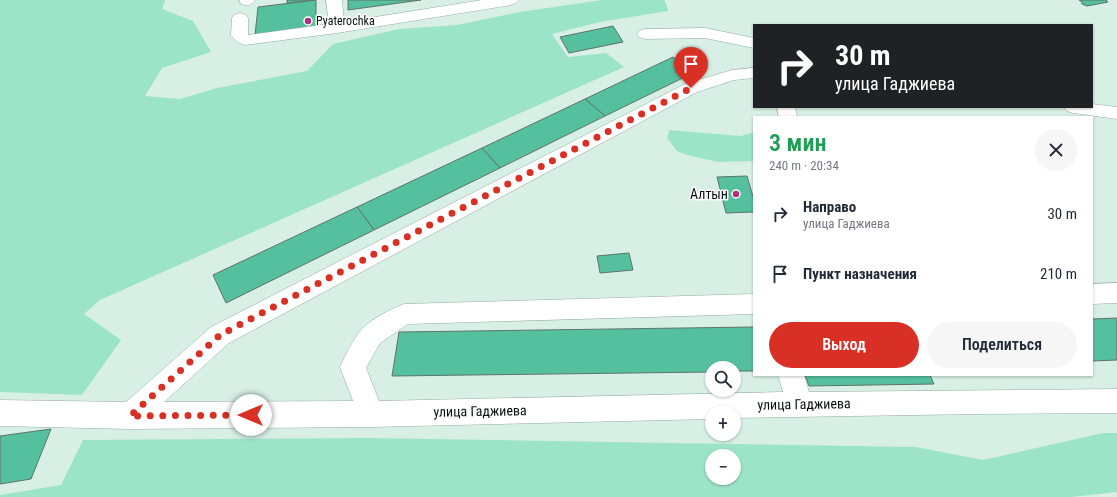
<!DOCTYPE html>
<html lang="ru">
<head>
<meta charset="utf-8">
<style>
	:root { --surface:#fff; --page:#f6f6f7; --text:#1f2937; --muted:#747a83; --accent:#d93025 }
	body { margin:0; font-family:"Roboto Condensed",sans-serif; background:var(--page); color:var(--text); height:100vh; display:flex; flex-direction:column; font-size:15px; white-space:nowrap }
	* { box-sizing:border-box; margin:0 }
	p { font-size:13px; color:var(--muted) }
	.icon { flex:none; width:22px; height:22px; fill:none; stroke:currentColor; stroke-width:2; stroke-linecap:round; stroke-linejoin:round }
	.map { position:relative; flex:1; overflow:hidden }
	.side { position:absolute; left:753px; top:116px; width:340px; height:260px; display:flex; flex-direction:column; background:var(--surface); border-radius:0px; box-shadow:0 1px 3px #0004 }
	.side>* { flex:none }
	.guide { position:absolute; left:753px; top:24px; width:340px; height:84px; border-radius:0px; box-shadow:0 1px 3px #0004; background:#202124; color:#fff; overflow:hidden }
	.controls { position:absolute; left:705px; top:361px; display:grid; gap:8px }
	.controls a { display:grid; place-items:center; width:36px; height:36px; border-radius:50%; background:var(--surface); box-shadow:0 1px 3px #0004; font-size:20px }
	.pin { position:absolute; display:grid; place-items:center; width:34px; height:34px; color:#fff; margin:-41px -17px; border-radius:50% 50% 50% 0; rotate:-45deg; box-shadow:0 0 4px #0007 }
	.pin .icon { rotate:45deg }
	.me { position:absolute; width:44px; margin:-22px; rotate:270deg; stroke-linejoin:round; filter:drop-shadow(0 0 3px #0008) }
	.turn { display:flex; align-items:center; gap:14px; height:84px; padding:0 16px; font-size:18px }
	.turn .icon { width:52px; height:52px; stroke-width:2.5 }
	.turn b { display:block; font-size:28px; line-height:34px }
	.round { display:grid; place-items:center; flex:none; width:42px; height:42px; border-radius:21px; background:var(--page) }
	.summary { display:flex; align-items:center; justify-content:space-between; height:68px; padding:0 16px }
	h1 { font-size:24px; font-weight:600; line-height:30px; color:#1e9e55 }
	.action { display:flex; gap:8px; margin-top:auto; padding:8px 16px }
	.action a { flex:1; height:46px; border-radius:24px; background:var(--accent); color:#fff; font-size:16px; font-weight:600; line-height:46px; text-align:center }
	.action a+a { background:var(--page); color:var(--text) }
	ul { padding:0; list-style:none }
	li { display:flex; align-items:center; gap:12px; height:60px; padding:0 16px }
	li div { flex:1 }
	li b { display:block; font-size:15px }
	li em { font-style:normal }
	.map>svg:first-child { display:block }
	.green { fill:#9ce4c8; fill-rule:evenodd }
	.building { fill:#55c09d; stroke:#5e736b }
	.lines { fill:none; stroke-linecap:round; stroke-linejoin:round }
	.minor-casing { stroke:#95aba2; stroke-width:1 }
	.minor { fill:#fff; fill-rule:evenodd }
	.route { stroke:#d93025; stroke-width:7; stroke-dasharray:0 12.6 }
	.poi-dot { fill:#af2f7c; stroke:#fff; stroke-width:1.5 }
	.labels { text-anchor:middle; stroke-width:3; stroke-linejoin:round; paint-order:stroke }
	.far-poi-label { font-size:12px; fill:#09110e; stroke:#fff; text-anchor:start }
	.poi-label { font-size:14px; fill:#09110e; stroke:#fff; text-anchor:end }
	.street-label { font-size:14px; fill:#09110e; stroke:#fff }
</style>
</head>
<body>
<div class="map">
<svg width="1117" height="497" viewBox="0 0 1117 497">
	<rect width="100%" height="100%" fill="#d8efe5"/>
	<g class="green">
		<path d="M0,0H165L162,9L193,21L211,52L162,68L145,96L180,99L217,88L307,71L333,44L399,29L457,25L520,12L602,0H662L665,1L668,11L600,22L552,34L568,57L606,53L624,67L100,300L84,314L121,340L82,395L0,392Z"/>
		<path d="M669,130L741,136L754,132V161L718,162L687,155L677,151L667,138Z"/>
		<path d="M1103,433H1117V492L1071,497H0V495L61,485L83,440L369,438L916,447L983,460ZM712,456H734V478H712Z"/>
	</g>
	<g class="building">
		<path d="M287,0H315L287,3Z"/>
		<path d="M316,0V27L255,35L258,7Z"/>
		<path d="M348,0H421L348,10Z"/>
		<path d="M1079,0H1106L1108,2L1087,6L1082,4V2Z"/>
		<path d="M613,26L623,42L569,53L560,37Z"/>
		<path d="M673,57L693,73L605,116L585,99Z"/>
		<path d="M585,99L605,116L500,168L482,148Z"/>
		<path d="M482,148L500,168L374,230L357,207Z"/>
		<path d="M747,176L754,200V212L726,213L717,177Z"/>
		<path d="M357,207L374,230L226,303L213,275Z"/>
		<path d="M629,253L633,270L600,273L597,256Z"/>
		<path d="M1117,318V360L1092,361V319Z"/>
		<path d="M754,327V371H734V368H712V372L392,376L399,332Z"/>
		<path d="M805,375H930L934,384L809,386Z"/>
		<path d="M51,429L31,479L0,484V436Z"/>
	</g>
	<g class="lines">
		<g class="minor-casing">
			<g id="minor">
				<path d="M239,0H255C251,6 247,6 241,4Z"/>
				<path d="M326,0H342L344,22L482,0H519L516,3L511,5L337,33L245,45L239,43L231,36L232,18L234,15L240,13L246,15L248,18V35L329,24Z"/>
				<path d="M705,28L754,38V48L705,38L645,39L639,37L637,34L639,31L645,29Z"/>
				<path d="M754,68V78L734,80L697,92L229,343L164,402L353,401L340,367C344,358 357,332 364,327C375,317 391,309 404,304L754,294V314L408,324L380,343L366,368L379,401L783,392L778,375H804L809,392L1117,389V413L977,414L734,418V412H712V419L371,427L130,429L0,426V400L126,402L211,327L685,84L732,70Z"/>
				<path d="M1092,104L1117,107V119L1073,113L1067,111L1064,107H1092Z"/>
				<path d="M777,107H795L797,117H779Z"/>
				<path d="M1117,283V303L1092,304V284Z"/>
			</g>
		</g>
		<use href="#minor" class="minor"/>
	</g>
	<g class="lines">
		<path class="route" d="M251,415L130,416L220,335L691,88"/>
	</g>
	<g class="poi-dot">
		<circle cx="308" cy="21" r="4"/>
		<circle cx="736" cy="194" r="4"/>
	</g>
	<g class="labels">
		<g class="far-poi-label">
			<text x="316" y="25">Pyaterochka</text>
		</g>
		<g class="poi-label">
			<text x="728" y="199">Алтын</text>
		</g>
		<g class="street-label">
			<text transform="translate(804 404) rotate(-1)" y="5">улица Гаджиева</text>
			<text transform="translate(480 411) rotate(-1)" y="5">улица Гаджиева</text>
		</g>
	</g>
</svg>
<div class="controls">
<a><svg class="icon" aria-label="search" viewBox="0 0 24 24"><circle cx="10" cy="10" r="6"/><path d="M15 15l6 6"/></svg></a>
<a>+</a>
<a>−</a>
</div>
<div class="pin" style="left:691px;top:88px;background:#d93025"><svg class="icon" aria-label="arrive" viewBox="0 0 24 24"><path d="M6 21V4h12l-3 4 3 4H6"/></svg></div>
<svg class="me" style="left:251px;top:415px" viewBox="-20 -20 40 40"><circle r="19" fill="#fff"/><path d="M0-13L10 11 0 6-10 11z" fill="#d93025"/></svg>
<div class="guide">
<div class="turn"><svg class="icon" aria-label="right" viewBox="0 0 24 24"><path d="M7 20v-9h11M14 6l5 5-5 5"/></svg><div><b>30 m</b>улица Гаджиева</div></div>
</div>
<section class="side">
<div class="summary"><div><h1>3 мин</h1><p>240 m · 20:34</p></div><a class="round"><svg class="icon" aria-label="close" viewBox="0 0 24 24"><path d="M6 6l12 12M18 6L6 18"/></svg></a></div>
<ul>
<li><svg class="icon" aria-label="right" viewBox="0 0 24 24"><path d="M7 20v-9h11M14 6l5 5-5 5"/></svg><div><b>Направо</b><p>улица Гаджиева</p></div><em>30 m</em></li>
<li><svg class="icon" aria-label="arrive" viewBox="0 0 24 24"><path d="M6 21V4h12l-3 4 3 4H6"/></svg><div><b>Пункт назначения</b></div><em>210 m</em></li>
</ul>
<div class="action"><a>Выход</a><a>Поделиться</a></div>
</section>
</div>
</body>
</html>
